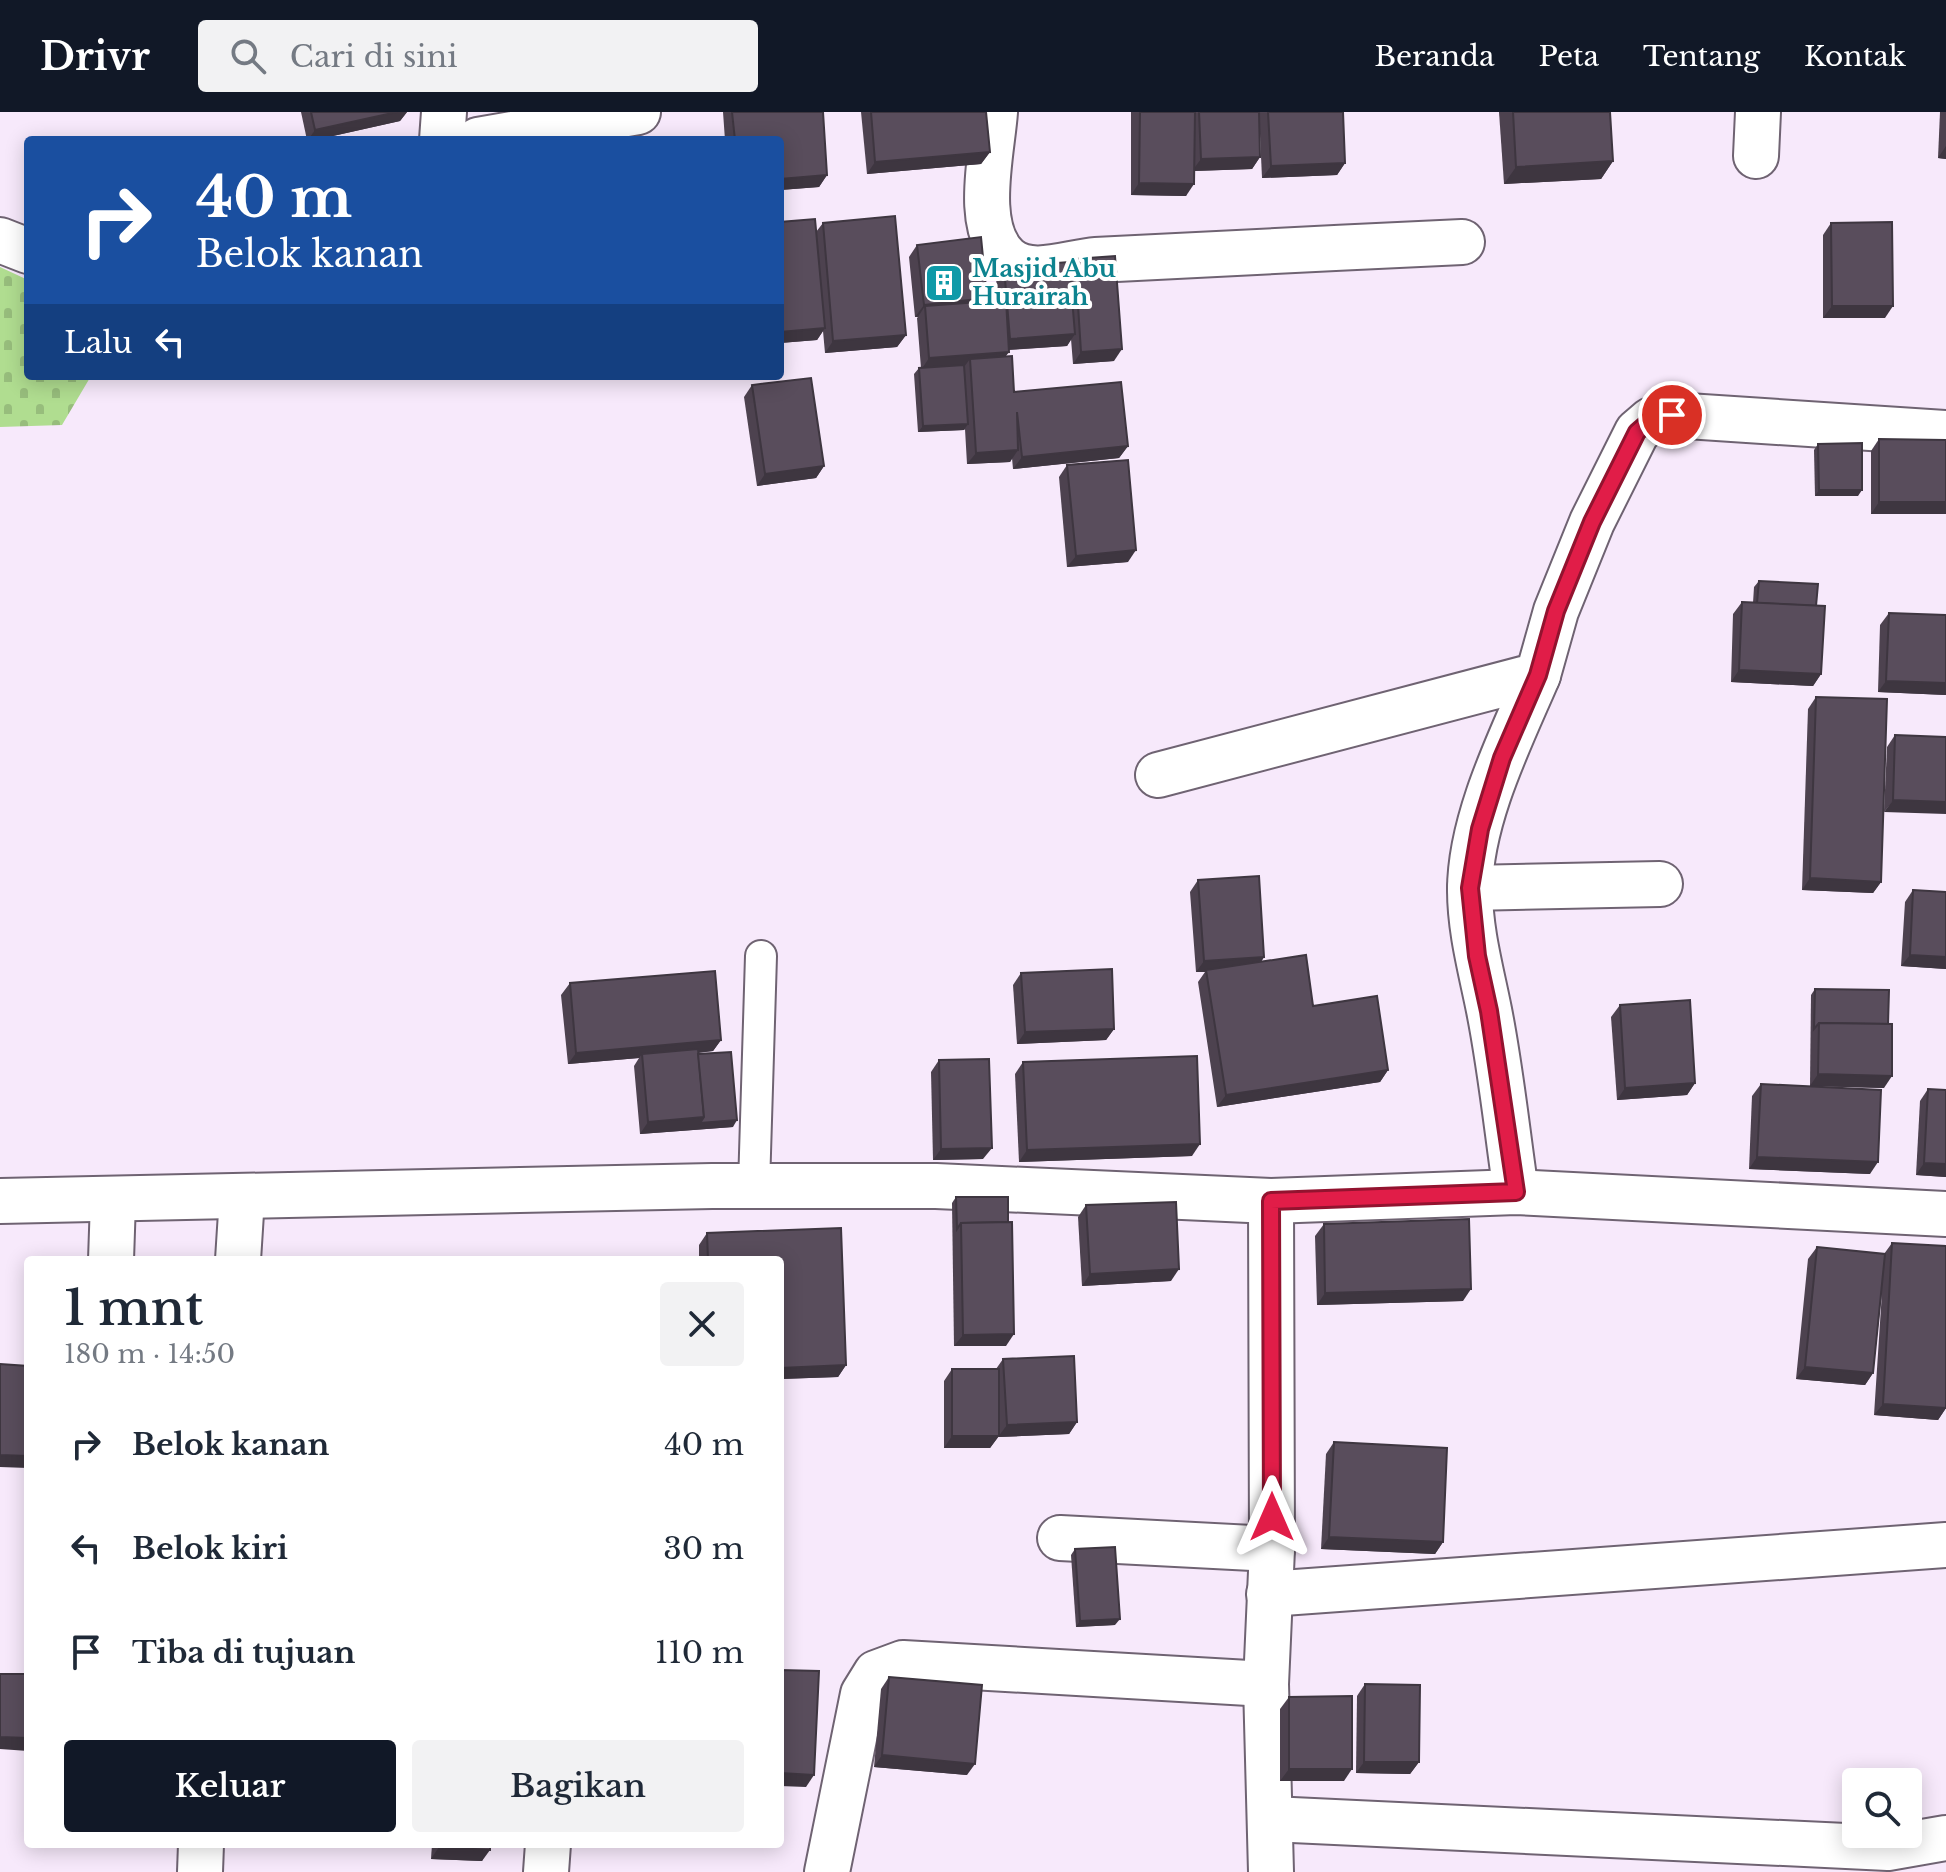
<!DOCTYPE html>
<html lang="id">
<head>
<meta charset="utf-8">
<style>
	:root { --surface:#fff; --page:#f2f2f3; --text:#1f2937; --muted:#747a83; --accent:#111827 }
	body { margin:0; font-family:"Libre Baskerville",serif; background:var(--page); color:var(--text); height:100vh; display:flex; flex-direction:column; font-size:30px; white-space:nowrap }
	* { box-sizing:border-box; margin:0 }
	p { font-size:26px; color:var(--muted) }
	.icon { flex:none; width:44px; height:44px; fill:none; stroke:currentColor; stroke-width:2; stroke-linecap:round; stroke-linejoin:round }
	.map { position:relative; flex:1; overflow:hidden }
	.drawer { position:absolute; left:24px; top:1144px; width:760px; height:592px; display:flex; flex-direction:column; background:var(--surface); border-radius:8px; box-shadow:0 4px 20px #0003 }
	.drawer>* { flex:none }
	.top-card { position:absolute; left:24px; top:24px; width:760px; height:244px; border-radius:8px; box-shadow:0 4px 20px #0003; background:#1a4fa0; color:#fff; overflow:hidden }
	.fabs { position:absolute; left:1842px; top:1656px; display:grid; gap:16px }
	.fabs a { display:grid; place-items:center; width:80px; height:80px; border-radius:8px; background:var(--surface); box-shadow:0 4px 20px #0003; font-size:40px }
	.pin { position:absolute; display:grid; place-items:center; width:68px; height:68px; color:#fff; margin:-34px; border:4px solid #fff; border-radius:50%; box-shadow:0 2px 8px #0007 }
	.me { position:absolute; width:88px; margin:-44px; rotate:0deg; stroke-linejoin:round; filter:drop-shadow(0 0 6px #0008) }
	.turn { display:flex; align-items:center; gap:28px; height:168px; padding:0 40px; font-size:36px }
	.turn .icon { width:104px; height:104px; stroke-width:2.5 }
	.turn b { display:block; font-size:56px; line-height:68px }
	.then { display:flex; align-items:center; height:76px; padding:0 40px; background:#0003; gap:16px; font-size:30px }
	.round { display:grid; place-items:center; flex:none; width:84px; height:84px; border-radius:8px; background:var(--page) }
	.head { display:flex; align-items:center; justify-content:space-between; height:136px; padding:0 40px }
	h1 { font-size:48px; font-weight:600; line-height:60px }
	.cta { display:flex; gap:16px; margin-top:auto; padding:16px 40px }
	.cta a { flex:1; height:92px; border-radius:8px; background:var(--accent); color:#fff; font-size:32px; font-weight:600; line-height:92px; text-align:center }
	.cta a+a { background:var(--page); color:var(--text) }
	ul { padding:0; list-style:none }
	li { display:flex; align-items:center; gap:24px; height:104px; padding:0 40px }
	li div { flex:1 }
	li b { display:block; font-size:30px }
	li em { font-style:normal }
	header { display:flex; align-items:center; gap:48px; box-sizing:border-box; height:112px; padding:0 40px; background:var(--accent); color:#fff }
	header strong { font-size:38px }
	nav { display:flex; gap:44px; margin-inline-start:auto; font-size:28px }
	.search { width:560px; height:72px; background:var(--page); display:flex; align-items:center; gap:20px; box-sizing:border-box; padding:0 28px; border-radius:8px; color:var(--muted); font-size:30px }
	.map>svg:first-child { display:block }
	.cemetery { fill:url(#cemetery-stones) }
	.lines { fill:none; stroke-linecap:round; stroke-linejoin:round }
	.service-casing { stroke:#6f6372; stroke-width:34 }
	.minor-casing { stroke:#6f6372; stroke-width:48 }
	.service { stroke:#fff; stroke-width:30 }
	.minor { stroke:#fff; stroke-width:44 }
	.wall { fill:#4d424f }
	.shaded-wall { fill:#3e3640 }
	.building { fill:#594d5c; stroke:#3e3640; stroke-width:2 }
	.route-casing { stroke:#92132f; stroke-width:20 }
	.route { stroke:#e11d48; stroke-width:14 }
	.labels { text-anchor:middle; stroke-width:8; stroke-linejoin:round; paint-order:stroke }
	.culture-label { font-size:24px; font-weight:bold; fill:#0d838f; stroke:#fff; text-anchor:start }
</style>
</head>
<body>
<header>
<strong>Drivr</strong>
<div class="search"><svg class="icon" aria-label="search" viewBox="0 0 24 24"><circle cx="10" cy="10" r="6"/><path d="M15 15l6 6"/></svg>Cari di sini</div>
<nav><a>Beranda</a><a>Peta</a><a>Tentang</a><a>Kontak</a></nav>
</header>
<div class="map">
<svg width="1946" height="1760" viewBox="0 0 1946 1760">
	<defs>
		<pattern id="cemetery-stones" width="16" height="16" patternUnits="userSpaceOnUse" patternTransform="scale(2)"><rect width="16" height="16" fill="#b0dd90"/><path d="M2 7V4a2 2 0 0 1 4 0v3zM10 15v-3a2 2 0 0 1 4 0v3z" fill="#97bd7c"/></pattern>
	</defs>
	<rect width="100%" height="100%" fill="#f7e9fb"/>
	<path class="cemetery" d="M0,155L28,168V264H91L62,313L0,315Z"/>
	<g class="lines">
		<g class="service-casing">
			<path id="service" d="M754,1074L761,844"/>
		</g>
		<g class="minor-casing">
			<g id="minor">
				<path d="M995,0C992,42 973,115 1007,146C1031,167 1068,150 1096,148C1218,141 1340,136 1462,130"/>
				<path d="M442,28L444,0"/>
				<path d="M478,28L638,0"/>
				<path d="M1756,44L1758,0"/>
				<path d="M0,128L28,139"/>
				<path d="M1158,663L1538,563L1556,499L1592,410L1637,320L1651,308L1672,303L1946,321"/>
				<path d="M1470,776L1660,772"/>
				<path d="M1516,1080C1507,1019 1501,958 1489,898C1481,858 1470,819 1470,778C1470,707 1511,626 1538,563"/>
				<path d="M0,1089L712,1074H936L1271,1089L1516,1080L1946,1102"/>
				<path d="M1271,1089L1272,1437L1266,1572L1271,1760"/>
				<path d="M111,1148L113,1089"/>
				<path d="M238,1148L242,1085"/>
				<path d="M1060,1426L1272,1437"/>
				<path d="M1269,1482L1946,1433"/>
				<path d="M1271,1707L1888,1736L1946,1726"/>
				<path d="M200,1760L201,1732"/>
				<path d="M546,1760L548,1732"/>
				<path d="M827,1760L863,1582L876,1561L903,1551L1266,1572"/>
			</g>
		</g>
		<use href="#service" class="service"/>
		<use href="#minor" class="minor"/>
	</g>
	<g class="wall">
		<path d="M301,0H407L400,9L315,28H307Z"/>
		<path d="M723,0H823L827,63L819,75L780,78V28H725Z"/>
		<path d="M861,0H986L990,40L981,52L867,62Z"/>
		<path d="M1131,0H1259L1260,45L1252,57L1195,59L1186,84L1131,83Z"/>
		<path d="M1259,0H1343L1345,51L1337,63L1262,66Z"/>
		<path d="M1499,0H1610L1613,49L1601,67L1504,72Z"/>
		<path d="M1940,0H1946V47L1938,46Z"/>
		<path d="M780,110L816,120L823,111L906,223L897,235L825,241L823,219L817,228L780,231Z"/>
		<path d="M1831,111L1885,206H1823V123Z"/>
		<path d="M917,133L985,190L998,189L996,166L1004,155L1070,154L1075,147L1114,249L1073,252L1071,227L1067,234L1009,238L1005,244L1014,280L1128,334L1119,346L1013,357L1012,346L1010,350L967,352L965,317L964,318L918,320L914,262L919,256H921L917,206L918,205H915L909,145Z"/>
		<path d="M752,273L824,354L816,366L757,374L744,285Z"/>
		<path d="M1879,327L1946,328V402H1871V339Z"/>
		<path d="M1818,332L1858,384H1815L1814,338Z"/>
		<path d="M1067,353L1128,450L1067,455L1059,365Z"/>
		<path d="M1759,469L1816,494L1821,562L1813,574L1731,570L1733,502L1742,490L1753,491L1754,475Z"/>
		<path d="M1889,501L1946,503V583L1878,580L1880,513Z"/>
		<path d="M1816,585L1881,770L1873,781L1802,778L1808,597Z"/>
		<path d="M1895,623L1946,625L1884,700L1887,635Z"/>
		<path d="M1198,768L1264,845L1261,850L1388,958L1380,970L1217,995L1198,870L1205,860H1196L1190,780Z"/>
		<path d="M1913,778L1946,780V857L1901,854L1905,790Z"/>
		<path d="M1021,861L1114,917L1106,928L1017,932L1013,873Z"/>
		<path d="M570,871L721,928L713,939L698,941L733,1015L640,1022L634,954L639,946L568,952L561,883Z"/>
		<path d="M1815,877L1884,976L1810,974L1811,883Z"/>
		<path d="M1620,893L1695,971L1687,983L1617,988L1611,905Z"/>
		<path d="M939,948L983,1047L933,1048L931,960Z"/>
		<path d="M1023,950L1192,1044L1019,1050L1015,962Z"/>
		<path d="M1761,972L1870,1062L1749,1057L1752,984Z"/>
		<path d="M1928,977L1946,978V1065L1916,1063L1920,989Z"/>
		<path d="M956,1085L1006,1234H954L952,1091Z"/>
		<path d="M1086,1093L1171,1169L1082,1174L1078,1105Z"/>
		<path d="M1324,1112L1463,1189L1317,1193L1315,1124Z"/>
		<path d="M841,1116L846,1253L838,1265L780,1267V1148H699V1133L707,1121Z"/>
		<path d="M1892,1131L1946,1296L1938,1308L1874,1303L1882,1180L1873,1261L1865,1273L1796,1267L1808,1147L1817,1135L1884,1142Z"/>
		<path d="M1003,1247L1077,1310L1069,1322L998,1325L990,1336H944V1269L952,1257H996Z"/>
		<path d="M1334,1330L1443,1430L1435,1442L1321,1437L1326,1342Z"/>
		<path d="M1075,1437L1115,1513L1076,1515L1071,1443Z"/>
		<path d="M889,1565L967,1663L874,1655L881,1577Z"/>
		<path d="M1365,1572L1419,1650L1410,1662L1356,1661L1357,1584Z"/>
		<path d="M1289,1585L1344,1669H1280V1597Z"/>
		<path d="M432,1732H490L482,1749L431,1747Z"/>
	</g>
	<g class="shaded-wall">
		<path d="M397,0H407L400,9L315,28H308L315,18Z"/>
		<path d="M1946,34V47L1938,46Z"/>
		<path d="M990,40L981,52L867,62L875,50Z"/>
		<path d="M1260,45L1252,57L1192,59L1201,47Z"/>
		<path d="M1613,49L1601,67L1504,72L1516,55Z"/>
		<path d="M1345,51L1337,63L1262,66L1271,54Z"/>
		<path d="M827,63L819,75L780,78V67Z"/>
		<path d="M1139,71L1194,72L1186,84L1131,83Z"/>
		<path d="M987,186L979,198L925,194L918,205H915L924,193Z"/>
		<path d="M1832,194H1893L1885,206H1823Z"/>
		<path d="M825,216L817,228L780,231V220Z"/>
		<path d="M1075,222L1067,234L1002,238L1010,227Z"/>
		<path d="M906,223L897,235L825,241L833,229Z"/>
		<path d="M1122,237L1114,249L1073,252L1081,240Z"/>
		<path d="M1009,240L1000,252L970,247L964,255L921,258L929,246Z"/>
		<path d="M968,312L964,318L918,320L923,314Z"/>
		<path d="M1128,334L1119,346L1013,357L1022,345Z"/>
		<path d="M1018,338L1010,350L967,352L976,341Z"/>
		<path d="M824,354L816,366L757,374L765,362Z"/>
		<path d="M1819,378H1862L1858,384H1815Z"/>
		<path d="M1879,390H1946V402H1871Z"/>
		<path d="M1136,438L1128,450L1067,455L1076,444Z"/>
		<path d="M1739,558L1821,562L1813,574L1731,570Z"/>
		<path d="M1886,569L1946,571V583L1878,580Z"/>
		<path d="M1893,688L1946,690V702L1884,700Z"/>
		<path d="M1810,766L1881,770L1873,781L1802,778Z"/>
		<path d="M1910,843L1946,845V857L1901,854Z"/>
		<path d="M1264,845L1256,857L1206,858L1205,860H1196L1204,849Z"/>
		<path d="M1114,917L1106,928L1017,932L1025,920Z"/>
		<path d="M721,928L713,939L643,946L642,942L639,946L568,952L576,941Z"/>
		<path d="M1388,958L1380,970L1217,995L1226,983Z"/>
		<path d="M1818,962L1892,964L1884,976L1810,974Z"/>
		<path d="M1695,971L1687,983L1617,988L1625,976Z"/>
		<path d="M704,1005L737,1008L733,1015L640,1022L648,1010Z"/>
		<path d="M1200,1032L1192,1044L1019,1050L1027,1038Z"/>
		<path d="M992,1036L983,1047L933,1048L941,1037Z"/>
		<path d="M1757,1045L1878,1050L1870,1062L1749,1057Z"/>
		<path d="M1924,1051L1946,1052V1065L1916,1063Z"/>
		<path d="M1179,1157L1171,1169L1082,1174L1090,1162Z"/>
		<path d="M1471,1177L1463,1189L1317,1193L1325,1181Z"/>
		<path d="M1014,1222L1006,1234H954L963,1223Z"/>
		<path d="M846,1253L838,1265L780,1267V1256Z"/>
		<path d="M1805,1255L1873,1261L1865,1273L1796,1267Z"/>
		<path d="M1883,1292L1946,1296L1938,1308L1874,1303Z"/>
		<path d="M1077,1310L1069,1322L998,1325L1007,1313Z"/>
		<path d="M952,1324H999L990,1336H944Z"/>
		<path d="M0,1343L28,1344V1356L0,1355Z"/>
		<path d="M1329,1425L1443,1430L1435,1442L1321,1437Z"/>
		<path d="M1120,1507L1115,1513L1076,1515L1080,1509Z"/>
		<path d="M0,1625L28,1626V1639L0,1637Z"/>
		<path d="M882,1643L975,1652L967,1663L874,1655Z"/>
		<path d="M1364,1650H1419L1410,1662L1356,1661Z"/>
		<path d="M1289,1657H1352L1344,1669H1280Z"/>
		<path d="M780,1661L814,1663L806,1675L780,1674Z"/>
		<path d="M439,1735L490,1738L482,1749L431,1747Z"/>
	</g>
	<g class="building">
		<path d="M311,0H397L315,18Z"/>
		<path d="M732,0H823L827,63L780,67V28H735Z"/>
		<path d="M871,0H986L990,40L875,50Z"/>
		<path d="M1140,0H1195L1194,72L1139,71Z"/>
		<path d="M1199,0H1259L1260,45L1201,47Z"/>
		<path d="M1268,0H1343L1345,51L1271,54Z"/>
		<path d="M1513,0H1610L1613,49L1516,55Z"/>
		<path d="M895,104L906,223L833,229L823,111Z"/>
		<path d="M815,107L825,216L780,220V110Z"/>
		<path d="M1892,110L1893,194H1832L1831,111Z"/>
		<path d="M981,125L987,186L924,193L917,133Z"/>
		<path d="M1115,144L1122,237L1081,240L1075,147Z"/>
		<path d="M1069,150L1075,222L1010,227L1004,155Z"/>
		<path d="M1006,188L1009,240L929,246L925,194Z"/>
		<path d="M1012,244L1014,280L1121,270L1128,334L1022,345L1017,300L1018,338L976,341L970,247Z"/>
		<path d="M964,253L968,312L923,314L919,256Z"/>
		<path d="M811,266L824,354L765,362L752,273Z"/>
		<path d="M1879,327L1946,328V390H1879Z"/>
		<path d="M1862,331V378H1819L1818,332Z"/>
		<path d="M1128,348L1136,438L1076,444L1067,353Z"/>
		<path d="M1759,469L1818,472L1816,494L1757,491Z"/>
		<path d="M1742,490L1825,494L1821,562L1739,558Z"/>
		<path d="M1889,501L1946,503V571L1886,569Z"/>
		<path d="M1816,585L1887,587L1881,770L1810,766Z"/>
		<path d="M1895,623L1946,625V690L1893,688Z"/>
		<path d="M1259,764L1264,845L1204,849L1198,768Z"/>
		<path d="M1913,778L1946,780V845L1910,843Z"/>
		<path d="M1306,843L1313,894L1377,884L1388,958L1226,983L1206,858Z"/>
		<path d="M1112,857L1114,917L1025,920L1021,861Z"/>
		<path d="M715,859L721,928L576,941L570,871Z"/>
		<path d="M1815,877L1889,878L1888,912L1819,911L1814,917Z"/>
		<path d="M1690,888L1695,971L1625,976L1620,893Z"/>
		<path d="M1819,911L1892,912V964L1818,962Z"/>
		<path d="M698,937L704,1005L648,1010L642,942Z"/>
		<path d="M731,940L737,1008L700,1011L704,1005L698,942Z"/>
		<path d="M1197,944L1200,1032L1027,1038L1023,950Z"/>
		<path d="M989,947L992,1036L941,1037L939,948Z"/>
		<path d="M1761,972L1881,978L1878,1050L1757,1045Z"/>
		<path d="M1928,977L1946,978V1052L1924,1051Z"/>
		<path d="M956,1085H1008V1110L961,1111L957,1117Z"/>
		<path d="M1176,1090L1179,1157L1090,1162L1086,1093Z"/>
		<path d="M1469,1107L1471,1177L1325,1181L1324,1112Z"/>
		<path d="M1012,1110L1014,1222L963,1223L961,1111Z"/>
		<path d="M841,1116L846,1253L780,1256V1148H708L707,1121Z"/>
		<path d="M1892,1131L1946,1134V1296L1883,1292Z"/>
		<path d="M1817,1135L1885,1142L1873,1261L1805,1255Z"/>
		<path d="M1074,1244L1077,1310L1007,1313L1003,1247Z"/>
		<path d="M0,1252L28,1254V1344L0,1343Z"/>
		<rect x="952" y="1257" width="47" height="67"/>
		<path d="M1334,1330L1447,1336L1443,1430L1329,1425Z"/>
		<path d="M1115,1435L1120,1507L1080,1509L1075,1437Z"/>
		<path d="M780,1558L819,1559L814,1663L780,1661Z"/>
		<path d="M0,1562H28V1626L0,1625Z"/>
		<path d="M889,1565L982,1573L975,1652L882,1643Z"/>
		<path d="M1365,1572L1420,1573L1419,1650H1364Z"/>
		<path d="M1352,1584V1657H1289V1585Z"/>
		<path d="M440,1732H490V1738L439,1735Z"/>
	</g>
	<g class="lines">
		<g class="route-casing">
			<path id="route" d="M1272,1405L1271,1089L1516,1080L1489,899L1477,844L1470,776L1480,717L1502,646L1538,563L1556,499L1592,410L1637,320L1651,308L1672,303"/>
		</g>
		<use href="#route" class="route"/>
	</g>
	<defs>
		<g id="building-square" transform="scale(2)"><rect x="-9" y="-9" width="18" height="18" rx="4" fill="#0f9aa8" stroke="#fff"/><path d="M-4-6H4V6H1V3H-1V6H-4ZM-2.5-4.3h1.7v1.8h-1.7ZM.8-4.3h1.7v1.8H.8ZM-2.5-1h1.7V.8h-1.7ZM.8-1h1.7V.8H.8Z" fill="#fff"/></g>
	</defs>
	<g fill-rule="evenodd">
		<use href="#building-square" x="944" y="171"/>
	</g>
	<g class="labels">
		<g class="culture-label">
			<text x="972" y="165">Masjid Abu<tspan x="972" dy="28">Hurairah</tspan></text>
		</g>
	</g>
</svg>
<div class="fabs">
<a><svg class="icon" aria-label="search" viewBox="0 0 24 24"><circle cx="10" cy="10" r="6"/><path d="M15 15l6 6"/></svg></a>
</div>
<div class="pin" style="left:1672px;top:303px;background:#d93025"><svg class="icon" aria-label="arrive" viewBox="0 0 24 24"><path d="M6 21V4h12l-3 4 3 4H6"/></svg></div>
<svg class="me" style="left:1272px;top:1405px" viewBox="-20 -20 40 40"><path d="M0-17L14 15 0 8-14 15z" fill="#e11d48" stroke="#fff" stroke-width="4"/></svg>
<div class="top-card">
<div class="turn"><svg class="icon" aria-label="right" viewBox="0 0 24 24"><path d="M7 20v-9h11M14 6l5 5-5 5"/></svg><div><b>40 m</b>Belok kanan</div></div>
<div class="then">Lalu<svg class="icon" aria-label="left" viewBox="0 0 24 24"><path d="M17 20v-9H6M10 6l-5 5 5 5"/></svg></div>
</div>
<section class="drawer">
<div class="head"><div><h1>1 mnt</h1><p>180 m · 14:50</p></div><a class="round"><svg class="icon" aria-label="close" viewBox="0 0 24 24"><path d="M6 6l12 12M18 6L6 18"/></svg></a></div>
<ul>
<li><svg class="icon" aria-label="right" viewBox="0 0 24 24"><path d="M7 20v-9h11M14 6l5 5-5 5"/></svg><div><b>Belok kanan</b></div><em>40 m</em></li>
<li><svg class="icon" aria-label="left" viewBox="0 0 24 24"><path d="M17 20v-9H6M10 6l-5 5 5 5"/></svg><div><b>Belok kiri</b></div><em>30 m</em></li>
<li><svg class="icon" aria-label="arrive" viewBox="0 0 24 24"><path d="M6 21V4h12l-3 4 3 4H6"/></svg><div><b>Tiba di tujuan</b></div><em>110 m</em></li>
</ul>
<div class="cta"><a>Keluar</a><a>Bagikan</a></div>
</section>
</div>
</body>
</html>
